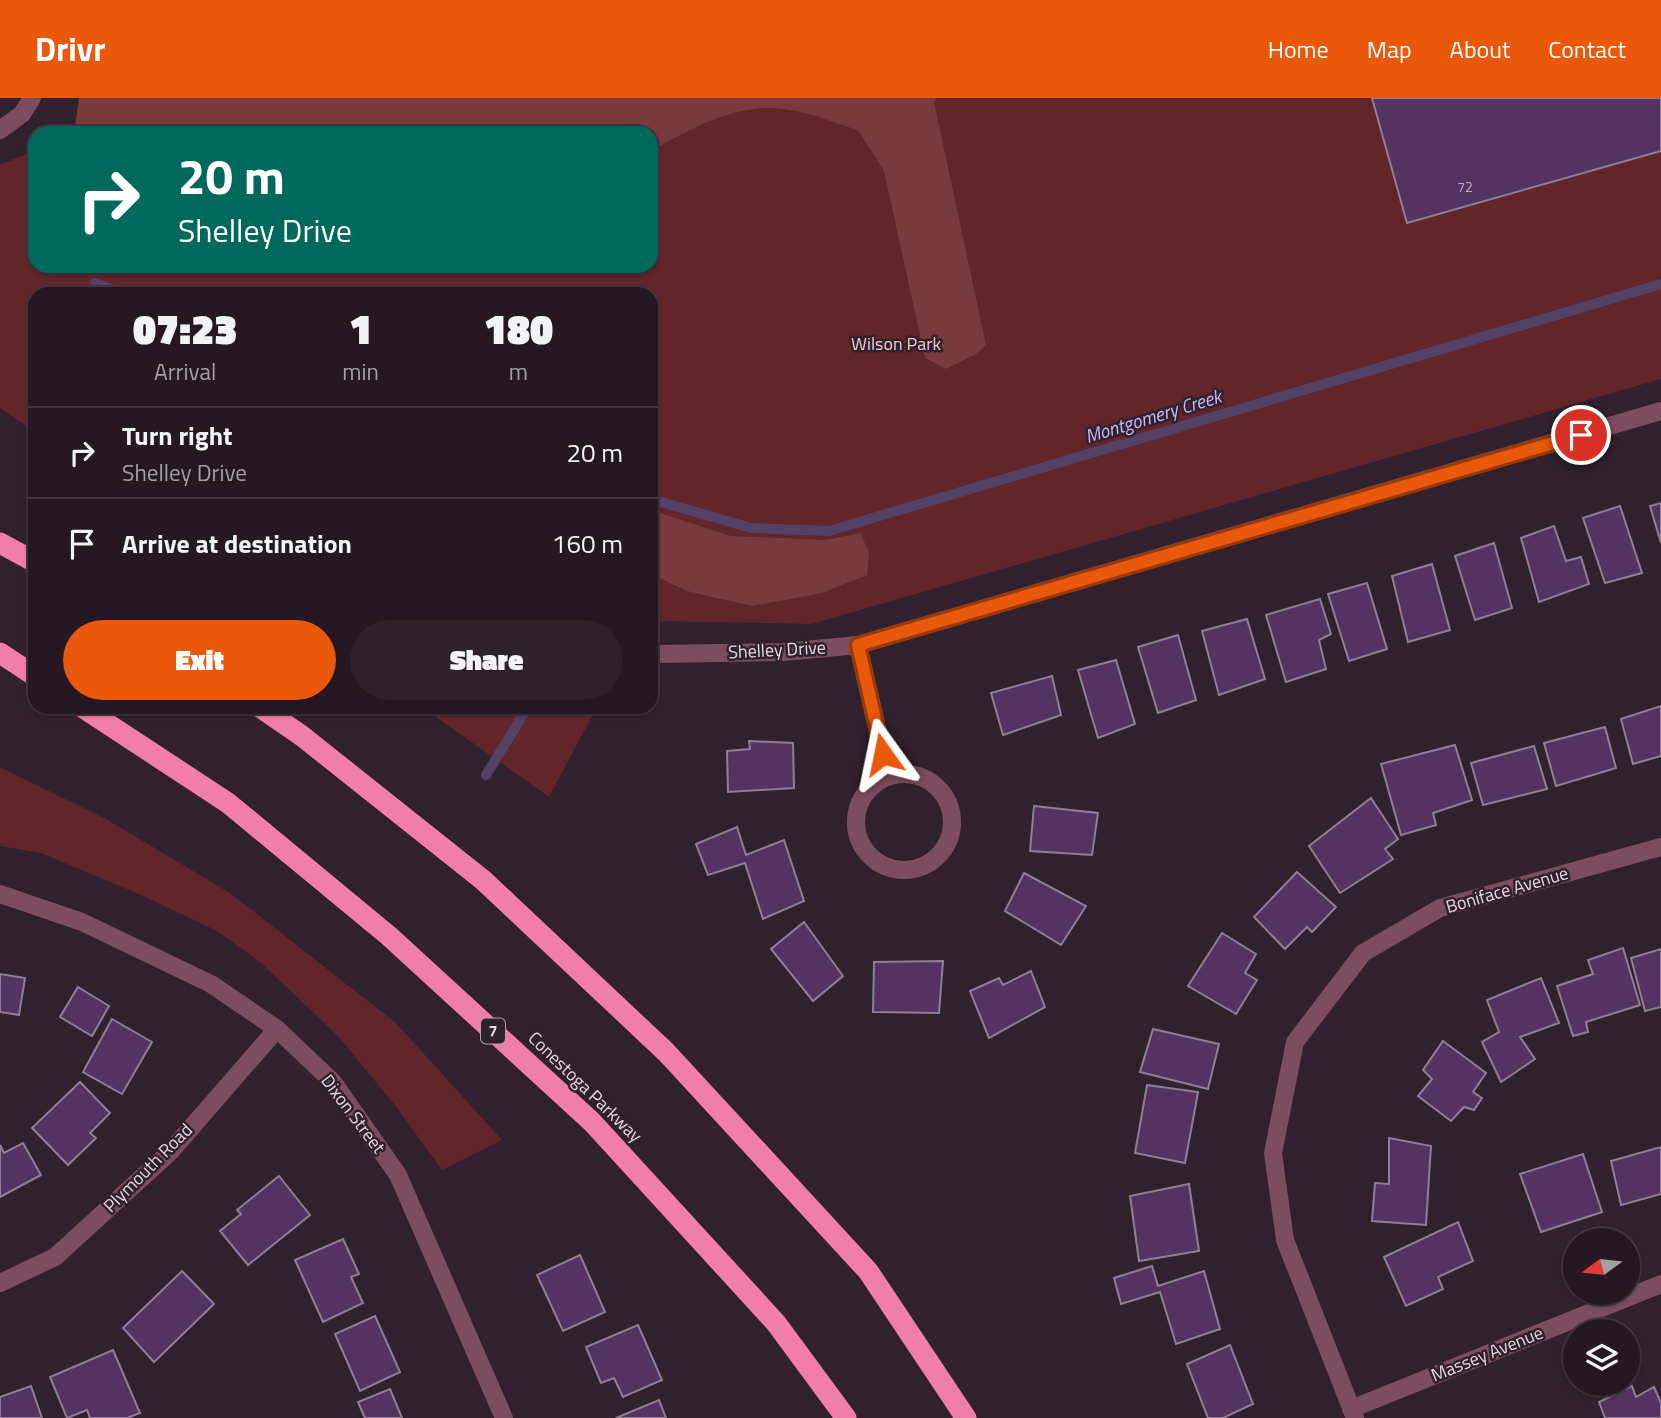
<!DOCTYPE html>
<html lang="en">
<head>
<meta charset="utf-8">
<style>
	:root { --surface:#251822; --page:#2d212a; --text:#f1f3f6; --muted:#a3a0a5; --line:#423740; --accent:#ea580c }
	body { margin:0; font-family:"Titillium Web",sans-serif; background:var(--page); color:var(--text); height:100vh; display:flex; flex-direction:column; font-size:26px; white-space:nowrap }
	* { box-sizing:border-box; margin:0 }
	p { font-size:23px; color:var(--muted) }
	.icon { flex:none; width:38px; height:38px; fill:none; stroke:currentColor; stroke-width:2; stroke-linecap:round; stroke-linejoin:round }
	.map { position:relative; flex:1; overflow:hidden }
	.side { position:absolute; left:28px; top:189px; width:630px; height:427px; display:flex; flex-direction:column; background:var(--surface); border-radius:21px; box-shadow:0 2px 5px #0004,0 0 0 2px var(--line) }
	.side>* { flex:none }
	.banner { position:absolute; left:28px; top:28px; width:630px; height:147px; border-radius:21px; box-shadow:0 2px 5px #0004,0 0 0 2px var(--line); background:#00695c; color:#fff; overflow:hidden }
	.needle { width:46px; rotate:255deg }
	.controls { position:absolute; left:1563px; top:1130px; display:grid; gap:14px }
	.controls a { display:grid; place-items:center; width:77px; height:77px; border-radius:50%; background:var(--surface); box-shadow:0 2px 5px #0004,0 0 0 2px var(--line); font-size:35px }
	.pin { position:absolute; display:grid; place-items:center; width:60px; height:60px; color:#fff; margin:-30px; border:4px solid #fff; border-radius:50%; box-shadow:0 2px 7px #0007 }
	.me { position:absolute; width:77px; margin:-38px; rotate:348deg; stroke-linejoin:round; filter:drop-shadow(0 0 5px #0008) }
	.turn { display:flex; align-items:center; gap:24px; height:147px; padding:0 35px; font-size:32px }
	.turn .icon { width:91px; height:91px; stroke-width:2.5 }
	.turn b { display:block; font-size:49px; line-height:60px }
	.eta { display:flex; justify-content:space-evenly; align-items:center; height:119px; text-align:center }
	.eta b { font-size:42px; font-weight:800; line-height:49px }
	.action { display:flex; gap:14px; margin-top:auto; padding:14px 35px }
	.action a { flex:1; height:80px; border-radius:42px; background:var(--accent); color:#fff; font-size:28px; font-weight:800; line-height:80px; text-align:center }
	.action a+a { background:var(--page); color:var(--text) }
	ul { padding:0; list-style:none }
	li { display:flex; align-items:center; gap:21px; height:91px; padding:0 35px; border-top:2px solid var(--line) }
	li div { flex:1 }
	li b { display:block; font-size:26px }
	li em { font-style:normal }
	header { display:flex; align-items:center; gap:42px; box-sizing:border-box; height:98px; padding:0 35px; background:var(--accent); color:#fff }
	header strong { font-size:33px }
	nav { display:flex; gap:38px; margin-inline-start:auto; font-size:24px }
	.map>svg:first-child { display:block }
	.green { fill:#61252a }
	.forest { fill:#793a3d }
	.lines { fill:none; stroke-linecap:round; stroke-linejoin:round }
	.stream { stroke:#534266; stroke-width:10 }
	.building { fill:#543262; stroke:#8d8093; stroke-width:2 }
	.minor { stroke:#7c4d5e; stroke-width:18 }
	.motorway { stroke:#f17daa; stroke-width:21 }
	.route-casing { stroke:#983908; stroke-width:18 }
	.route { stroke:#ea580c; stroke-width:12 }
	.labels { text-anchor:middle; stroke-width:5; stroke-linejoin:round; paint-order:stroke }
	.number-label { font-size:14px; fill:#c1afc1 }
	.shield { fill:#31202d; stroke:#afa2ab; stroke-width:2 }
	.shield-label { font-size:16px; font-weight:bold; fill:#e5d9e1 }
	.park-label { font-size:18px; fill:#f4caca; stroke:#31202d }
	.street-label { font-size:18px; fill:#e5d9e1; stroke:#31202d }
	.water-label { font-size:19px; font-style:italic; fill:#c9bafe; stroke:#31202d }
</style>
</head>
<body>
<header>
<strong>Drivr</strong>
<nav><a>Home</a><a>Map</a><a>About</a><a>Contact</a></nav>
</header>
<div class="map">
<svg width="1661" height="1320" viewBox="0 0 1661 1320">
	<rect width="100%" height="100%" fill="#31202d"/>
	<g class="green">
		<path d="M86,0H1661V281L812,526L651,523V196H35V334L0,310V67L35,52V168H651V35Z"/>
		<path d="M422,609H597L549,699Z"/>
		<path d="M0,669L106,721L230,795L396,925L502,1042L442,1072L394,1006L338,938L260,864L217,833L141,797L41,755L0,748Z"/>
	</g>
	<g class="forest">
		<path d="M79,0H936L934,4L986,247L976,256L946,271L925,260L884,73L858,32C834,25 809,14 784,11C735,5 692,30 651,53V35H74Z"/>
		<path d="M651,412L730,438L826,442L860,435L869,454L867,477L822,495L752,508L687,493L651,476Z"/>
	</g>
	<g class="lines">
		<g class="stream">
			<path d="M95,185L123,196"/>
			<path d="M651,401L751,430L829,433L1661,186"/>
			<path d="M486,677L528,609"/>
		</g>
	</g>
	<g class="building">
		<path d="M1372,0H1661V53L1407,125Z"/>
		<path d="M1661,405V445L1650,408Z"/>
		<path d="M1620,408L1642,475L1605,485L1583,420Z"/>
		<path d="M1554,428L1566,463L1581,459L1589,486L1539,504L1521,440Z"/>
		<path d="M1494,445L1512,510L1475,522L1455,458Z"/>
		<path d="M1432,466L1450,532L1408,544L1392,478Z"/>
		<path d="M1367,485L1387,551L1349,563L1328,496Z"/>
		<path d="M1320,501L1331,536L1319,542L1326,571L1286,584L1266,517Z"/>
		<path d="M1247,521L1265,581L1219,597L1202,533Z"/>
		<path d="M1178,537L1196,602L1158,615L1138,549Z"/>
		<path d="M1116,562L1135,626L1098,640L1078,572Z"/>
		<path d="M1052,578L1061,617L1003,637L991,595Z"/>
		<path d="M1661,608V658L1633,666L1621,621Z"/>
		<path d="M1605,629L1616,670L1556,688L1544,645Z"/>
		<path d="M749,643L793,645L794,690L728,694L727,653L750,651Z"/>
		<path d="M1455,647L1472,702L1433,715L1436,727L1401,737L1381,666Z"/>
		<path d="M1534,648L1547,691L1483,707L1471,665Z"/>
		<path d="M1371,700L1398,741L1385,751L1393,761L1340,795L1309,748Z"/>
		<path d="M1034,708L1098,715L1092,757L1030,753Z"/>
		<path d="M737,729L746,757L784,742L804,803L763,821L745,765L708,777L696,746Z"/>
		<path d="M1297,774L1336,809L1312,834L1307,829L1285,851L1254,819Z"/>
		<path d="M1024,775L1086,808L1061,847L1005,813Z"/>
		<path d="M804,824L843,878L813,903L771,851Z"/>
		<path d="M1222,835L1256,856L1245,875L1257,882L1236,916L1188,888Z"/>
		<path d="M1623,850L1640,907L1586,924L1588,934L1573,938L1557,888L1593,876L1588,862Z"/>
		<path d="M1661,851V909L1645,913L1631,860Z"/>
		<path d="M943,863L939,915L873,914L874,864Z"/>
		<path d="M1031,873L1045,909L989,940L970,893L999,880L1003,887Z"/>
		<path d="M0,876L25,880L19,917L0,914Z"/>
		<path d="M1541,880L1559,925L1520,939L1535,961L1501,984L1482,944L1499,934L1487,902Z"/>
		<path d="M78,889L109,908L92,938L60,919Z"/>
		<path d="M112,921L152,944L122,996L83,974Z"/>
		<path d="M1153,931L1219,946L1208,991L1140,974Z"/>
		<path d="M1443,943L1486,975L1473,994L1482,1000L1474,1012L1464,1009L1451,1023L1418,998L1432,981L1423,972Z"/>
		<path d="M80,984L110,1015L90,1035L96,1040L68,1067L32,1030Z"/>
		<path d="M1147,987L1198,994L1185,1065L1135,1055Z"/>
		<path d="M1389,1040L1431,1048L1426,1127L1372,1123L1375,1085L1389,1086Z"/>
		<path d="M23,1045L41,1077L0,1099V1047L4,1055Z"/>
		<path d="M1661,1049V1096L1621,1107L1611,1063Z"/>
		<path d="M1583,1056L1602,1114L1541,1134L1520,1076Z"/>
		<path d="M279,1078L310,1117L248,1167L220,1133L241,1116L237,1112Z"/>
		<path d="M1189,1086L1199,1153L1139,1163L1130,1098Z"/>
		<path d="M1458,1124L1473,1163L1438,1179L1443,1191L1406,1208L1384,1159Z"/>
		<path d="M343,1141L359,1176L351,1179L363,1205L323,1224L295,1162Z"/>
		<path d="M580,1157L605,1214L563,1233L537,1177Z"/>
		<path d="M1152,1168L1158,1188L1204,1173L1220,1231L1176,1246L1160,1194L1121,1206L1114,1180Z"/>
		<path d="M182,1173L214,1206L154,1264L123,1230Z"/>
		<path d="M375,1218L400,1274L360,1293L335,1236Z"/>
		<path d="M638,1227L662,1282L623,1299L614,1280L601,1285L586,1249Z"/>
		<path d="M1230,1247L1253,1306L1223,1320H1208L1187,1266Z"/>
		<path d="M113,1252L140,1315L127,1320H90L87,1312L67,1320L50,1279Z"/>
		<path d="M31,1288L42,1320H0V1299Z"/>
		<path d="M1632,1288L1636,1299L1654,1289L1661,1305V1320H1605L1599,1304Z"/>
		<path d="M390,1291L402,1320H365L358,1304Z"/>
		<path d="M659,1302L666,1320H616Z"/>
	</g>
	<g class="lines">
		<g class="minor">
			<path d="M0,32L22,16L32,0"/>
			<path d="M858,547L888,678"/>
			<path d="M658,556L784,554L858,547L1661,313"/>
			<circle cx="904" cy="724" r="48"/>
			<path d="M0,796L82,824L211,886L277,931L333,984L398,1077L504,1320"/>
			<path d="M0,1185L55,1159L170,1054L277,931"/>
			<path d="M1351,1311L1661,1186"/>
			<path d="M1355,1320L1285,1142L1273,1055L1295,944L1363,855L1440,810L1661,749"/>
		</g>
		<g class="motorway">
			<path d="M0,445L35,464"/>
			<path d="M0,555L35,578"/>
			<path d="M82,609L228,705L389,838L592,1024L776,1225L846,1320"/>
			<path d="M260,609L302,638L483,782L666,954L868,1173L966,1320"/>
		</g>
	</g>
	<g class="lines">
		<g class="route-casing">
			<path id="route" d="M883,656L858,547L1581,337"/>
		</g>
		<use href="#route" class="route"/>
	</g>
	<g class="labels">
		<g class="number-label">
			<text x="1465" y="94">72</text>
		</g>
		<rect class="shield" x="481" y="920.5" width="24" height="25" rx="5"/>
		<g class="shield-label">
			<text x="493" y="939">7</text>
		</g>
		<g class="park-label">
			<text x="896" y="252">Wilson Park</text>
		</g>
		<g class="street-label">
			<text transform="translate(777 552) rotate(-3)" y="6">Shelley Drive</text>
			<text transform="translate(1507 792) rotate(-16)" y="6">Boniface Avenue</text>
			<text transform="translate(585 989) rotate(44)" y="6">Conestoga Parkway</text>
			<text transform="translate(353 1016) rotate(53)" y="6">Dixon Street</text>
			<text transform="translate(148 1070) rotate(-45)" y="6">Plymouth Road</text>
			<text transform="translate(1487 1256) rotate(-22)" y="6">Massey Avenue</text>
		</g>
		<g class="water-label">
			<text transform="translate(1153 318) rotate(-17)" y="7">Montgomery Creek</text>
		</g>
	</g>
</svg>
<div class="controls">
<a><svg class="needle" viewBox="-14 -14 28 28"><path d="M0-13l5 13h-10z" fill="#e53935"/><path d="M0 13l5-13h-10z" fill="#a3a0a5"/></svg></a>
<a><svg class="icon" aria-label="layers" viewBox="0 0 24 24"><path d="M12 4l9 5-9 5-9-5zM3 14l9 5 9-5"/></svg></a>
</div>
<div class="pin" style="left:1581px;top:337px;background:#d93025"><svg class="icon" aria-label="arrive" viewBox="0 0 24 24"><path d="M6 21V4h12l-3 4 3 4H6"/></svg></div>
<svg class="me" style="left:883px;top:656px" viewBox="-20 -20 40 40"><path d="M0-17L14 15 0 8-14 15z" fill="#ea580c" stroke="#fff" stroke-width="4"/></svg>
<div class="banner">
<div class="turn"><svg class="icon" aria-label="right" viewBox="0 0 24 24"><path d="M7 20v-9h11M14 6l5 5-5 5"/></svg><div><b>20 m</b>Shelley Drive</div></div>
</div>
<section class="side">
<div class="eta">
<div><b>07:23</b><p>Arrival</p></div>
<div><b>1</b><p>min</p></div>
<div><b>180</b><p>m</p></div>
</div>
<ul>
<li><svg class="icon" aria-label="right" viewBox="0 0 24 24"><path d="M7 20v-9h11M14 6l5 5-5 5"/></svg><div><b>Turn right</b><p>Shelley Drive</p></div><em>20 m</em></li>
<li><svg class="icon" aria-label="arrive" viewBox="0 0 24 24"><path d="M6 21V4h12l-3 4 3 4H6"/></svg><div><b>Arrive at destination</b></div><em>160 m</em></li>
</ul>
<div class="action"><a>Exit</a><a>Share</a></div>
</section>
</div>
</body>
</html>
